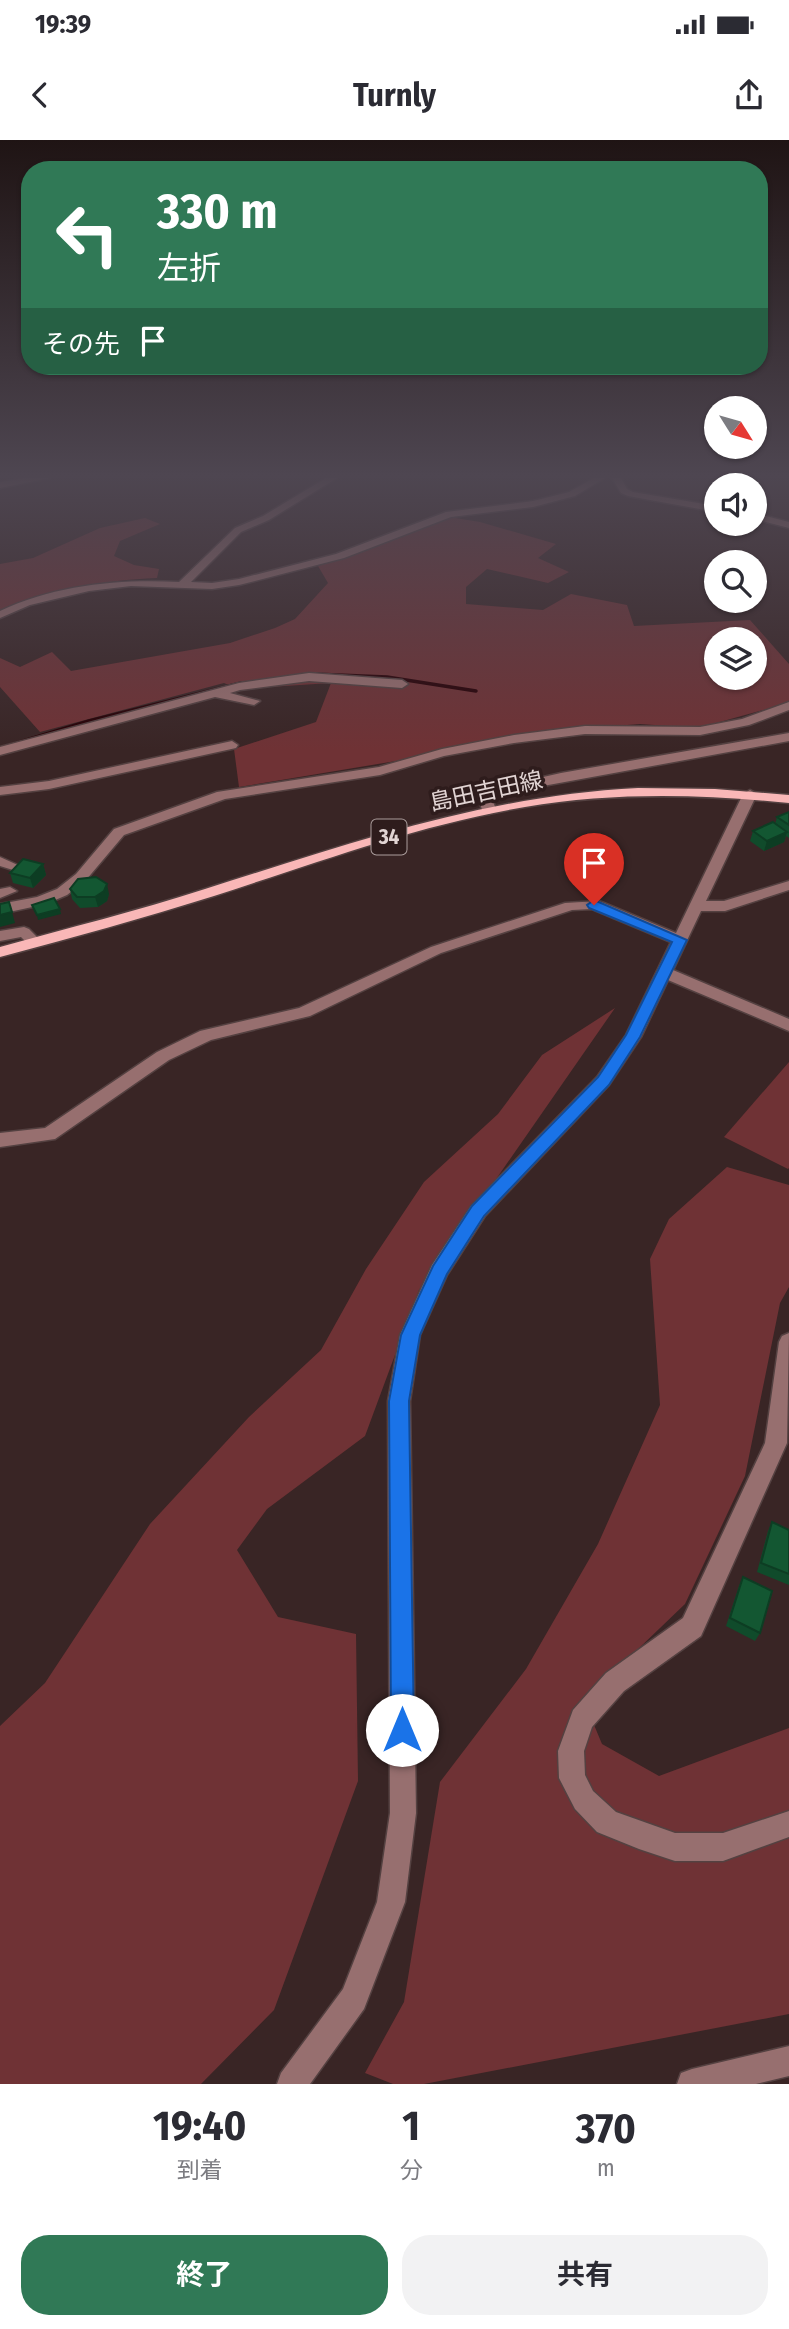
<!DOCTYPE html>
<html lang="ja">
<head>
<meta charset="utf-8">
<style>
	:root { --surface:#fff; --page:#f2f2f3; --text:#2b2b33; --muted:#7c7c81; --accent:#307956 }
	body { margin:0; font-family:"Fira Sans Condensed","Noto Sans JP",sans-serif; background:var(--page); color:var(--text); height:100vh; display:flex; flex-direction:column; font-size:26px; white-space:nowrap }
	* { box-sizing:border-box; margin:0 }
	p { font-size:23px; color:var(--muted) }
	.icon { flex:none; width:38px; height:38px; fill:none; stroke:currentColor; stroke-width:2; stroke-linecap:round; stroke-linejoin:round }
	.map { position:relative; height:1944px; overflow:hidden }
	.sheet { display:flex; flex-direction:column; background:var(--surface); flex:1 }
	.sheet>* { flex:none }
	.top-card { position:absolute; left:21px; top:21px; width:747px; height:214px; border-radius:28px; box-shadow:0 2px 5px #0004; background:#307956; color:#fff; overflow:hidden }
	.needle { width:46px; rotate:127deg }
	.controls { position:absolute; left:704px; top:256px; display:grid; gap:14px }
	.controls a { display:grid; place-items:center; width:63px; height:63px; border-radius:50%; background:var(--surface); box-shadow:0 2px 5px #0004; font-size:35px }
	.pin { position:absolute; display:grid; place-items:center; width:60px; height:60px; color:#fff; margin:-72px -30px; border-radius:50% 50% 50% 0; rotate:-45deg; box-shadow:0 0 7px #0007 }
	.pin .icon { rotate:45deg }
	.me { position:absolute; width:77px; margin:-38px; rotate:0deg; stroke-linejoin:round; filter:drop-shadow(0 0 5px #0008) }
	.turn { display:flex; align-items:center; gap:24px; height:147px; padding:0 21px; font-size:32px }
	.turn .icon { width:91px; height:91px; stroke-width:2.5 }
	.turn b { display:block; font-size:49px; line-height:60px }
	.then { display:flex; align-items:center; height:66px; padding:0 21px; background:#0003; gap:14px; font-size:26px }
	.eta { display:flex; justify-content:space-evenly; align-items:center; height:119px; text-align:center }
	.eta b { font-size:42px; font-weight:700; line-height:49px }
	.primary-button { display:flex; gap:14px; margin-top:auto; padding:14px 21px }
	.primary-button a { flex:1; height:80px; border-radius:28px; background:var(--accent); color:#fff; font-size:28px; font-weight:700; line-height:80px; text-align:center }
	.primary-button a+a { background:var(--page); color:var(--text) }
	.status { display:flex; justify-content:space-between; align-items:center; height:49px; padding:0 35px; background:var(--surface); direction:ltr }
	.status svg { height:19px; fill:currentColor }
	header { display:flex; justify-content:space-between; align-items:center; height:91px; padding:0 21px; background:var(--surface); font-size:32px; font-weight:700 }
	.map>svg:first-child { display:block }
	.green { fill:#6f3235; fill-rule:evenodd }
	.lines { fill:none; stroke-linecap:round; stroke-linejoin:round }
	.stream { stroke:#270005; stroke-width:3.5 }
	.minor-casing { stroke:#544141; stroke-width:3 }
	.major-casing { stroke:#544141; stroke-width:3 }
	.minor { fill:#976f6f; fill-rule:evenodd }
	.major { fill:#f9b7b7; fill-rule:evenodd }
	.wall { fill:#104b2b }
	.shaded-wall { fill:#0d3d23 }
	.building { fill:#135732; stroke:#0d3d23; stroke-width:2 }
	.route { fill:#1a73e8; stroke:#114b97; stroke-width:2 }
	.labels { text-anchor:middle; stroke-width:7; stroke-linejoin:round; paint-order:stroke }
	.shield { fill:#2e1c1c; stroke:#ab9d9c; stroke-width:2 }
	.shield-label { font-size:21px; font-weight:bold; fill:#e1d4d3 }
	.street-label { font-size:23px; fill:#e1d4d3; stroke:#2e1c1c }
</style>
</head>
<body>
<div class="status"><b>19:39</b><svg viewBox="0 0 49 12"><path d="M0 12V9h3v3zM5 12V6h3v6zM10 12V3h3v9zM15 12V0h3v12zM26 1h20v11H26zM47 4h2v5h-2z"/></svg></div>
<header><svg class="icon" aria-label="back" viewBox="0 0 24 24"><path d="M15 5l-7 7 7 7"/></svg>Turnly<svg class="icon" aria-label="share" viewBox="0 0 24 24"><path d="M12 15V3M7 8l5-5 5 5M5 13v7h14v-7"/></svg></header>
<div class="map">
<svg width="789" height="1944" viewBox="0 0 789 1944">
	<rect width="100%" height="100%" fill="#392525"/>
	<g class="green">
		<path d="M449,377L480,382L556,404L538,418L569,432L548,443L487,429L466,447V464L543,470L571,454L627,465L634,486L750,480L789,524V563L698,588L640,584L526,593L396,621L239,647L234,609L316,582L331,543L238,549L224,543L40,592L0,547V518L20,527L52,512L71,531L230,503L275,488L295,479L328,443L318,426ZM716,499H754V537H716Z"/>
		<path d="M145,378L160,384L120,401L114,416L134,425L159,429L157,438C101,440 52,451 0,471V424L33,418L100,388Z"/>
		<path d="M615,868L419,1150L365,1296L267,1369L237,1410L278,1477L356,1494L358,1641L274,1870L201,1944H0V1586L45,1543L150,1384L249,1277L321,1210L366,1129L424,1042L498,974L542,915Z"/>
		<path d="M789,922V1028L788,1029L724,997Z"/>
		<path d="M727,1027L789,1045V1147L780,1163L745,1336L685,1464L584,1561L602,1604L659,1636L789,1588V1874L424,1944H393L365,1933L404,1862L440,1642L526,1529L598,1404L660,1265L650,1119L669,1079Z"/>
	</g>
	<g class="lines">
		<g class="stream">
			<path d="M313,534L387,537L476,551"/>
			<path d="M0,608L89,581L241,543"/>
		</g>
		<g class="minor-casing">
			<g id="minor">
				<path d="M26,338H50L0,348V342Z"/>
				<path d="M326,338H337L269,380L241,392L191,442L212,443L239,439L336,414L446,372L533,361L569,352L594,338H605L575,356L533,367L451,377L344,418L239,445L212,449L131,446L89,451L30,465L0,478V471C56,445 118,439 179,442L235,388L263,376Z"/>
				<path d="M612,338H621L627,349L633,352L716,366V372L628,356L621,353Z"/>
				<path d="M754,373L789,382V388L754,379Z"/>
				<path d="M309,533L402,540L408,544L402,548L309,541L240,550L230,553L260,561L254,565L215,557L0,615V607L239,543Z"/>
				<path d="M789,562V570L749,585L700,595L585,594L514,603L444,616L380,635L225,659L124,695L86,740L67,755L46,764L0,774V764L37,757L57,749L76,734L114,689L217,652L379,627L442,609L514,595L585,586L700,587L742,579Z"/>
				<path d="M789,593V601L521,650L493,661L496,670L489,674L482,670L479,659L512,644L561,633Z"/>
				<path d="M232,601L238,605L236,608L49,649L0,655V647L49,641Z"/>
				<path d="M750,650L757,654L706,761H724L789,741V750L725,771H701L673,830L789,879V891L668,840L641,897L609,945L485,1076L447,1135L420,1195L410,1261L416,1673L405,1762L364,1869L310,1944H277L281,1933L343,1849L377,1762L390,1673L388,1261L400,1195L432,1125L471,1066L597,937L626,895L671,802L592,769L572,770L441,813L310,876L211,900L169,920L55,999L0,1007V993L45,988L157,912L200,891L299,868L431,807L565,763L599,761L676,793L743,654Z"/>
				<path d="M0,717L20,726L13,730L0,726Z"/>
				<path d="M10,747L17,751L0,758V749Z"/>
				<path d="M24,787L29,789L42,802L39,805H29L21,797L0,801V791Z"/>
				<path d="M789,1193L787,1303L701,1496L624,1551L592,1587L584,1611L585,1635L593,1651L616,1672L675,1693H723L789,1671V1697L723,1721H675L639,1709L597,1692L575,1669L559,1638L558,1611L573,1570L606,1533L683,1478L765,1303L779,1202L782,1196Z"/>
				<path d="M789,1906V1936L756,1944H677L681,1933L692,1929Z"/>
			</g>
		</g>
		<g class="major-casing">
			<path id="major" d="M638,648L715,649L789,655V663C701,654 612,652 525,667C418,685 316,723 214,756C143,778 72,798 0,817V807C68,788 137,771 205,749C351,703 484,656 638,648Z"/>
		</g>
		<use href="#minor" class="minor"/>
		<use href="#major" class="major"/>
	</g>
	<g class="wall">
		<path d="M789,672V698L786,696L784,702L764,711L750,701L753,691L775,684L777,677Z"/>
		<path d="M43,724L46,735L33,748L13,743L10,733Z"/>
		<path d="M70,749L109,754L107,761L98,767L80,768L72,759Z"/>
		<path d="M772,1382L789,1390V1445L757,1432L768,1391Z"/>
		<path d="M743,1437L760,1493L755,1501L726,1486L739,1446Z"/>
	</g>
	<g class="shaded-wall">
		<path d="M787,692L784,702L764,711L767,701Z"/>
		<path d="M43,724L46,735L33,748L30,738Z"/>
		<path d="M107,744L109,754L107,761L98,767L95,757Z"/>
		<path d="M60,769L61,774L38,780L37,775Z"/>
		<path d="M12,772L15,783L0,787V775Z"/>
	</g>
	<g class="building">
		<path d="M789,672V685L777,677Z"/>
		<path d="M773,682L787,692L767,701L753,691Z"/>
		<path d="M23,719L43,724L30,738L10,733Z"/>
		<path d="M96,737L107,744L104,751L95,757H77L70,749L78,739Z"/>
		<path d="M54,758L60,769L37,775L32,765Z"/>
		<path d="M9,762L12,772L0,775V764Z"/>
		<path d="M772,1382L789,1390V1434L761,1423Z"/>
		<path d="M743,1437L772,1451L760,1493L730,1478Z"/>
	</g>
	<linearGradient id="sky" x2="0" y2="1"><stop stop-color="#1f1414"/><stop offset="0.55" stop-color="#4e4651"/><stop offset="1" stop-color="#4e4651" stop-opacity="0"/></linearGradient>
	<rect width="789" height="610" fill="url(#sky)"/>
	<path class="route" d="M594,760L687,800L640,897L609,945L484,1076L447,1134L420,1195L409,1261L414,1590L411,1599L402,1602L394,1599L391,1590L389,1261L401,1195L433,1126L472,1066L598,937L626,895L672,802L589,768L587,765Z"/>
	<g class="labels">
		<rect class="shield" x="371.5" y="679.5" width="35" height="35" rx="5"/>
		<g class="shield-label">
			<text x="389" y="704">34</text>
		</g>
		<g class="street-label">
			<text transform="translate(486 651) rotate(-12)" y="8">島田吉田線</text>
		</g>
	</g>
</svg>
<div class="controls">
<a><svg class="needle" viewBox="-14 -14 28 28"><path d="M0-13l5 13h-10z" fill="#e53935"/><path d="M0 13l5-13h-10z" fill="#7c7c81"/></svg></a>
<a><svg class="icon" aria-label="sound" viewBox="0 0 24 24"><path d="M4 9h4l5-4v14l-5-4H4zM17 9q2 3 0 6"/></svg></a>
<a><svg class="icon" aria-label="search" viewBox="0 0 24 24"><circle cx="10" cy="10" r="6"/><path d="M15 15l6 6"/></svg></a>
<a><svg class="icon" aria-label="layers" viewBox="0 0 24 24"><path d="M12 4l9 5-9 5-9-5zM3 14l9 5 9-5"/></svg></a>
</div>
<div class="pin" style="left:594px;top:765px;background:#d93025"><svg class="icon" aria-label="arrive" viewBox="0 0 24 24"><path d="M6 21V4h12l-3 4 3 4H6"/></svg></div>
<svg class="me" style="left:402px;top:1590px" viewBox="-20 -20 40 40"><circle r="19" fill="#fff"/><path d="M0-13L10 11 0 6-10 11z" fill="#1a73e8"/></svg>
<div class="top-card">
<div class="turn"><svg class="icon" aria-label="left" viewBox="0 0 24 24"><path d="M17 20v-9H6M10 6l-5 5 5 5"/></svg><div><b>330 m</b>左折</div></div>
<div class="then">その先<svg class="icon" aria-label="arrive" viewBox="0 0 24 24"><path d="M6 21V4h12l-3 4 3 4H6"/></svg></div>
</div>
</div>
<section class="sheet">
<div class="eta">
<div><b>19:40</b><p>到着</p></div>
<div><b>1</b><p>分</p></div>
<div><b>370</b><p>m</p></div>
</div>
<div class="primary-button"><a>終了</a><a>共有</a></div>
</section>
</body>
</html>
